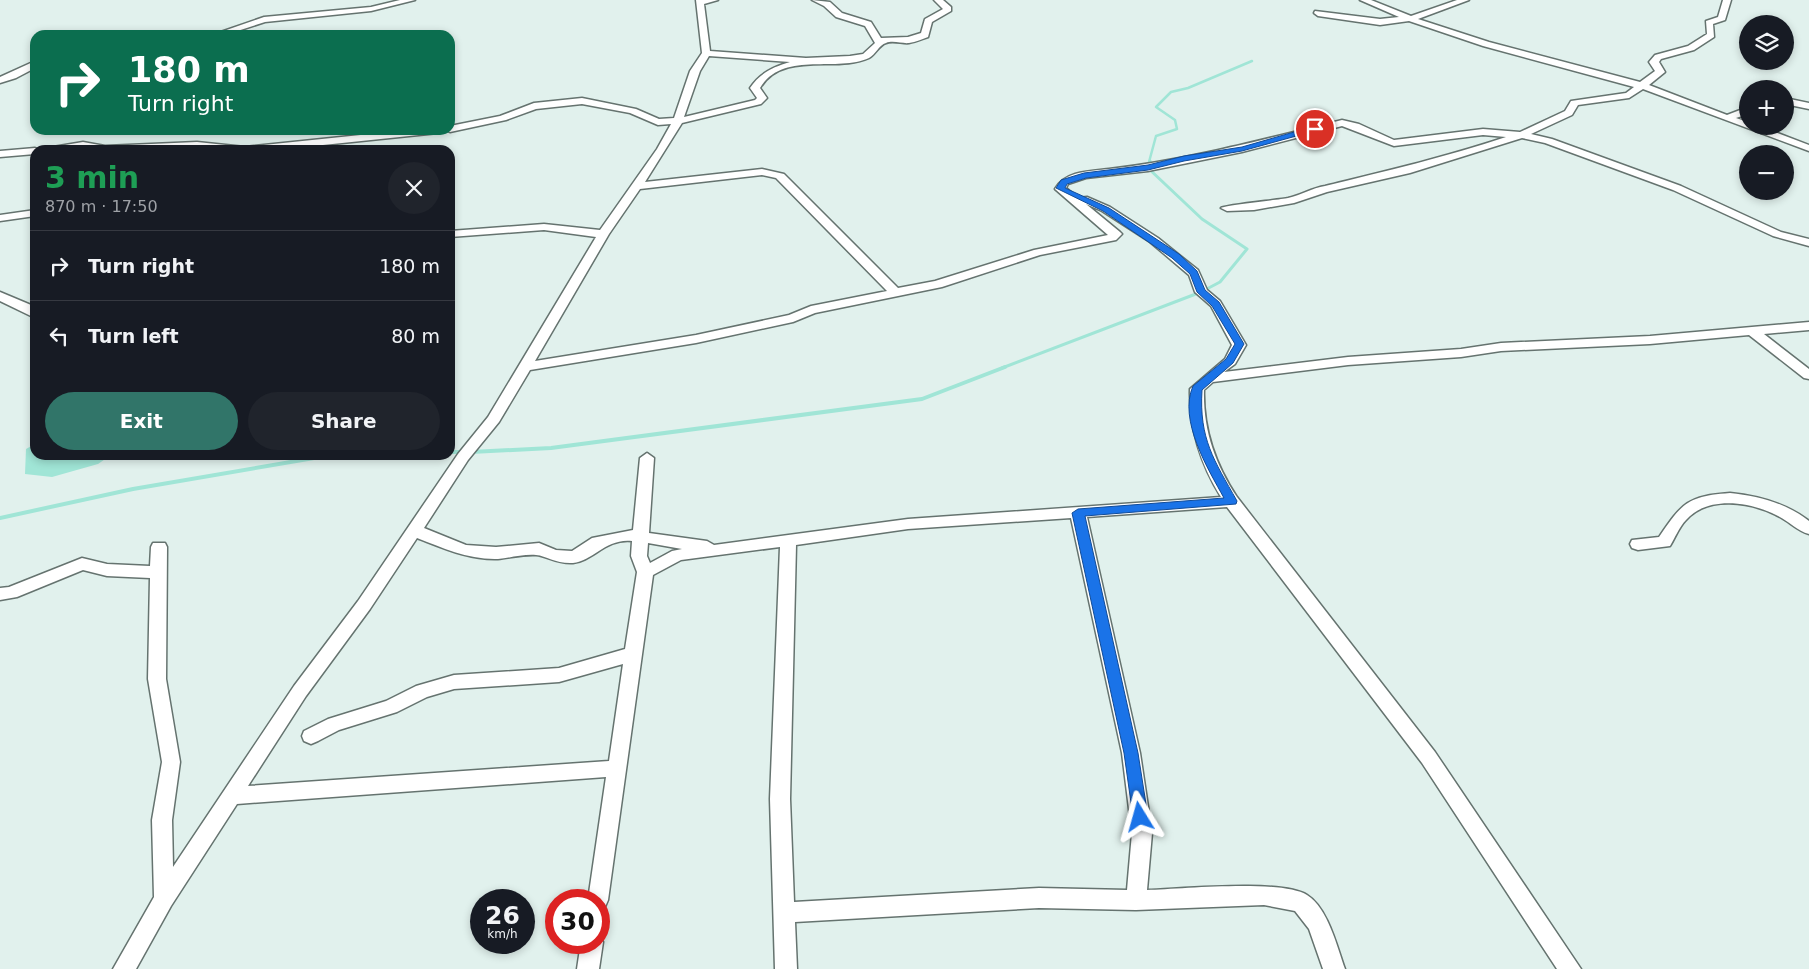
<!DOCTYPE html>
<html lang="en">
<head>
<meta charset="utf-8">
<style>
	:root { --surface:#171b24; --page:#20242c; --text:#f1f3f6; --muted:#9ea1a6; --line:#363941; --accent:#317569 }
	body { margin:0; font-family:"DejaVu Sans",sans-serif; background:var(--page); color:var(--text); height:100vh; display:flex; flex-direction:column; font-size:19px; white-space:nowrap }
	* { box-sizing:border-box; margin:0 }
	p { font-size:16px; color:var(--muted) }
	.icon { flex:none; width:28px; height:28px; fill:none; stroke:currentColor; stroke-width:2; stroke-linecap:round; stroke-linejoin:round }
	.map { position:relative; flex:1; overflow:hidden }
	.panel { position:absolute; left:30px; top:145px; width:425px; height:315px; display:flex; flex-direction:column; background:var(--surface); border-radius:15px; box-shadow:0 2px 8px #0003 }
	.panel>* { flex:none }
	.guide { position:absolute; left:30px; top:30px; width:425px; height:105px; border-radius:15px; box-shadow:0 2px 8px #0003; background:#0b6e4f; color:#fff; overflow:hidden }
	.tools { position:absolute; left:1739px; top:15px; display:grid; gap:10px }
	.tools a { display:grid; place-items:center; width:55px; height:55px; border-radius:50%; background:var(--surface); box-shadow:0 2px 8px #0003; font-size:25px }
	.speed { position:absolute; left:470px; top:889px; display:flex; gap:10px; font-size:25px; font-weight:700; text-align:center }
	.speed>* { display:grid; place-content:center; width:65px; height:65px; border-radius:50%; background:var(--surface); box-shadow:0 2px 8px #0003; line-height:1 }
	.speed small { font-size:12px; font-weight:400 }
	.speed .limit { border:8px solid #d22; background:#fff; color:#111 }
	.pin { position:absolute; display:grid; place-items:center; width:42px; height:42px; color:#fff; margin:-21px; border:2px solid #fff; border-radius:50%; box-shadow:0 1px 5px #0007 }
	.me { position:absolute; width:55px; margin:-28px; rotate:352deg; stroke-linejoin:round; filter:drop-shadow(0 0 4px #0008) }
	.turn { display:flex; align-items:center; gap:18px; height:105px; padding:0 15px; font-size:22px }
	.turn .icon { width:65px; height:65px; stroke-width:2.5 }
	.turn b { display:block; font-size:35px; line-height:42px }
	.round { display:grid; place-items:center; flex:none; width:52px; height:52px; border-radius:26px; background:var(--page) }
	.head { display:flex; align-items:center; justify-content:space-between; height:85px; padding:0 15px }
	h1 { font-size:30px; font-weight:800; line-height:38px; color:#1e9e55 }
	.button { display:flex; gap:10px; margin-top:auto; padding:10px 15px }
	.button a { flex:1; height:58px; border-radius:30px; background:var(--accent); color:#fff; font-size:20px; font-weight:800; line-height:58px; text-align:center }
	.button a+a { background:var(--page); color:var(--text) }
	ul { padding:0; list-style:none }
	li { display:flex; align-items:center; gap:15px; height:70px; padding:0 15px; border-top:1px solid var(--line) }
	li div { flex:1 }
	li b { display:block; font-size:19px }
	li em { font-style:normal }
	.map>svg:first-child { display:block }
	.water { fill:#a0e5d6 }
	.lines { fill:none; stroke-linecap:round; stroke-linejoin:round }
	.stream-far2 { stroke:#a0e5d6; stroke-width:2.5 }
	.stream-far1 { stroke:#a0e5d6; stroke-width:3 }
	.stream { stroke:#a0e5d6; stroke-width:4 }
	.minor-casing { stroke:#65736f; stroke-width:3 }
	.minor { fill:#fff; fill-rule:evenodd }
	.route { fill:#1a73e8; stroke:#114b97 }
</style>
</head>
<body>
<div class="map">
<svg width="1809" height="969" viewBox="0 0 1809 969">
	<rect width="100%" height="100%" fill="#e1f1ed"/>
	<path class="water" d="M35,444V455H111L98,464L52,477L25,474L26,449Z"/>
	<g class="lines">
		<path class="stream-far2" d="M1149,162L1156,136L1177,129L1175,120L1156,107L1171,92L1188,88L1252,61"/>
		<path class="stream-far1" d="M1002,368L1201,292L1220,282L1247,249L1202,219L1148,168L1150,161"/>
		<g class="stream">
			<path d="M450,452H464"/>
			<path d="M471,452L551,448L922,399L1005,367"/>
			<path d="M0,518L133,489L314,458L390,455"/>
		</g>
		<g class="minor-casing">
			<g id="minor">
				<path d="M400,0H415L371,11L265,22L225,35H212L264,17L371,7Z"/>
				<path d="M696,0H718L704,4L710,51L806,58L850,56L863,54L875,43L865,26L836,17L824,6L812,0L830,2L842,13L871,22L881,38L908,37L921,33L925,19L943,9L934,0H943L951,7V11L932,22L928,37C922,39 916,42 909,43C903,44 893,40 886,43C879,45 875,55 869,58C837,73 783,50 760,88L767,98L761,104L682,123L645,182L762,169L784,174L898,288L935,281L1034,250L1108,235L1055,189C1065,171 1090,171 1109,169C1188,160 1265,139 1342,120L1359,124L1394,140L1483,129L1520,132L1565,111L1571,101L1626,93L1634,87L1483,46L1409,21L1380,25L1318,16L1314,13L1315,11L1380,19L1399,17L1360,0H1371L1411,16L1457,0H1469L1418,19L1489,42L1640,82L1655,71L1649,62L1655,55L1688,46L1707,34L1706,21L1718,17L1723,0H1731L1725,20L1713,24L1714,37L1694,50L1661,59L1659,62L1665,72L1649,85L1727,115L1748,107V114L1736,118L1748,122V126H1759L1809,145V151L1643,89L1629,98L1578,105L1572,115L1531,134L1552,139L1681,186L1781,232L1809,239V246L1773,236L1673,190L1545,143L1522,138L1410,173L1327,192L1294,203L1254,210L1227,211L1221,208C1225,205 1278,200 1288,198C1301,195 1312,188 1325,186C1386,171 1446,157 1506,137L1483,135L1394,146L1342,126L1242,152L1148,171L1086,178L1068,184L1066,188L1078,198L1087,197L1110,207L1158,238L1198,270L1207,290L1220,301L1246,345L1235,364L1224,372L1348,357L1461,349L1501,343L1650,336L1809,322V330L1764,334L1809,369V379L1804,378L1749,335L1650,344L1501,351L1461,357L1348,365L1213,382L1204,390C1203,430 1215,464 1237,497L1435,752L1581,969H1557L1422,763L1227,507L1087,517L1140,753L1152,833L1147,890C1181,889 1281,879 1307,895C1328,908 1337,947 1345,969H1323L1309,929L1295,911L1264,905L1136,910L1039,908L795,922L797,969H775L770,799L780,547L681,560L653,575L608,900L605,907L599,909V900H588L606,777L237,804L171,906L136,969H113L154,897L152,820L162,762L148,679L150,578L107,576L83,570L17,597L0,600V588L9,587L82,558L107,564L150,566L151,547L153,543H165L167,547L166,679L180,762L172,820L173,867L294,686L358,601L458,454L488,417L596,237L544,230L450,237V231L544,224L600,230L657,149L671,124L658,125L630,113L582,104L536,109L506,120L450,132L446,130H450V126L500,116L534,103L582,98L636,109L659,119L674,118L690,71L702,53ZM709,56L790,62C773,67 760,73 750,88L757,98L755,100L684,117L700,71ZM762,175L776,178L887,291L811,306L789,315L696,335L535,361L609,234L640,189ZM1086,204L1102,211L1150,242L1189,275L1195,292L1211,306L1232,345L1225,359L1190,389C1189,429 1200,463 1221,497L908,519L714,545L707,541L649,533L654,458L647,453L640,458L633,530L592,538L572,551L556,550L539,543L496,547L466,545L424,528L468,460L499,422L530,370L696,343L793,322L815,313L942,287L1040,255L1116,240L1122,234L1120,232ZM1071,518L1122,753L1132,833L1127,890L1039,888L794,902L790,799L796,545L908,529ZM417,538C443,548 469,560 498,559C510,558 523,554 536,555C547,556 556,564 573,563C593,561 606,538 632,541L631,556L637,572L625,649L559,668L454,675L416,686L386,701L328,719L304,731L302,736L304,741L311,744L318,741L339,730L397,712L427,697L454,689L559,682L623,664L609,761L248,786L306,696L370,609ZM648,543L682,549L672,551L650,563L647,556Z"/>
				<path d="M35,61V68L16,78L0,83V77Z"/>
				<path d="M1785,98L1809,103V109L1785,104Z"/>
				<path d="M409,130H443L438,133L275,150L197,148L48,150L53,147L83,142L105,146L197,142L245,147Z"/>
				<path d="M35,148L39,150H35V154L0,157V151Z"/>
				<path d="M35,210V216L0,221V215Z"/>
				<path d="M0,292L31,305L35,308V318L0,301Z"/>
				<path d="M1730,493C1759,496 1786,503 1809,521V534C1797,531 1788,520 1776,515C1750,502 1708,495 1686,520C1679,527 1675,538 1670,546L1638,550L1632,548L1630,544L1632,540L1659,537C1682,503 1688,496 1730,493Z"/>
				<path d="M599,934L603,942L599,969H577L581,942H599Z"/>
			</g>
		</g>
		<use href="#minor" class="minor"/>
	</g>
	<path class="route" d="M1315,126L1319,129L1318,130L1242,151L1184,161L1148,170L1086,178L1067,184L1065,188L1109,208L1179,254L1197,271L1205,290L1219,302L1244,344L1233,363L1202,390C1199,439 1214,460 1237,501L1236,504L1085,516L1138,753L1148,817L1145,822L1140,824L1135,822L1133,817L1124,753L1072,513L1078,509L1224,498C1208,469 1178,420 1193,386L1226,359L1235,344L1212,306L1197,292L1190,274L1172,258L1103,211L1056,188L1061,180L1084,173L1148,165L1184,156L1242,147Z"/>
</svg>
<div class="tools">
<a><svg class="icon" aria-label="layers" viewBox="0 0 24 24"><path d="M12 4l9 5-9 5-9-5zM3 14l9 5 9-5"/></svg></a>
<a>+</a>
<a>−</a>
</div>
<div class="speed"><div>26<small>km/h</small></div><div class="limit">30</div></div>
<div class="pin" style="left:1315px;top:129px;background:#d93025"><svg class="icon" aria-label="arrive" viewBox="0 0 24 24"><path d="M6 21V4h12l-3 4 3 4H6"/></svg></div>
<svg class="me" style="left:1140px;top:817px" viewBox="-20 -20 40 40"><path d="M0-17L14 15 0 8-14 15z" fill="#1a73e8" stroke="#fff" stroke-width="4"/></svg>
<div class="guide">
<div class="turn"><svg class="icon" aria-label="right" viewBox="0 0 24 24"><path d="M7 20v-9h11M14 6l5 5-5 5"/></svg><div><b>180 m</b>Turn right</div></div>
</div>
<section class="panel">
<div class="head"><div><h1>3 min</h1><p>870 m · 17:50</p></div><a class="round"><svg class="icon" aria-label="close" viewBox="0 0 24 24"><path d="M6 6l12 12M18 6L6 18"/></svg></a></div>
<ul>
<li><svg class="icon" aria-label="right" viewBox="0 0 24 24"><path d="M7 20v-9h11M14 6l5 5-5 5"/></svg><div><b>Turn right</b></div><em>180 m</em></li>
<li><svg class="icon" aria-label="left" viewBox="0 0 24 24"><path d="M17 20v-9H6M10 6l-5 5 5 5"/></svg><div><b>Turn left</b></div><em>80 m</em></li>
</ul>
<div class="button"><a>Exit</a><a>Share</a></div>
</section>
</div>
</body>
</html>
